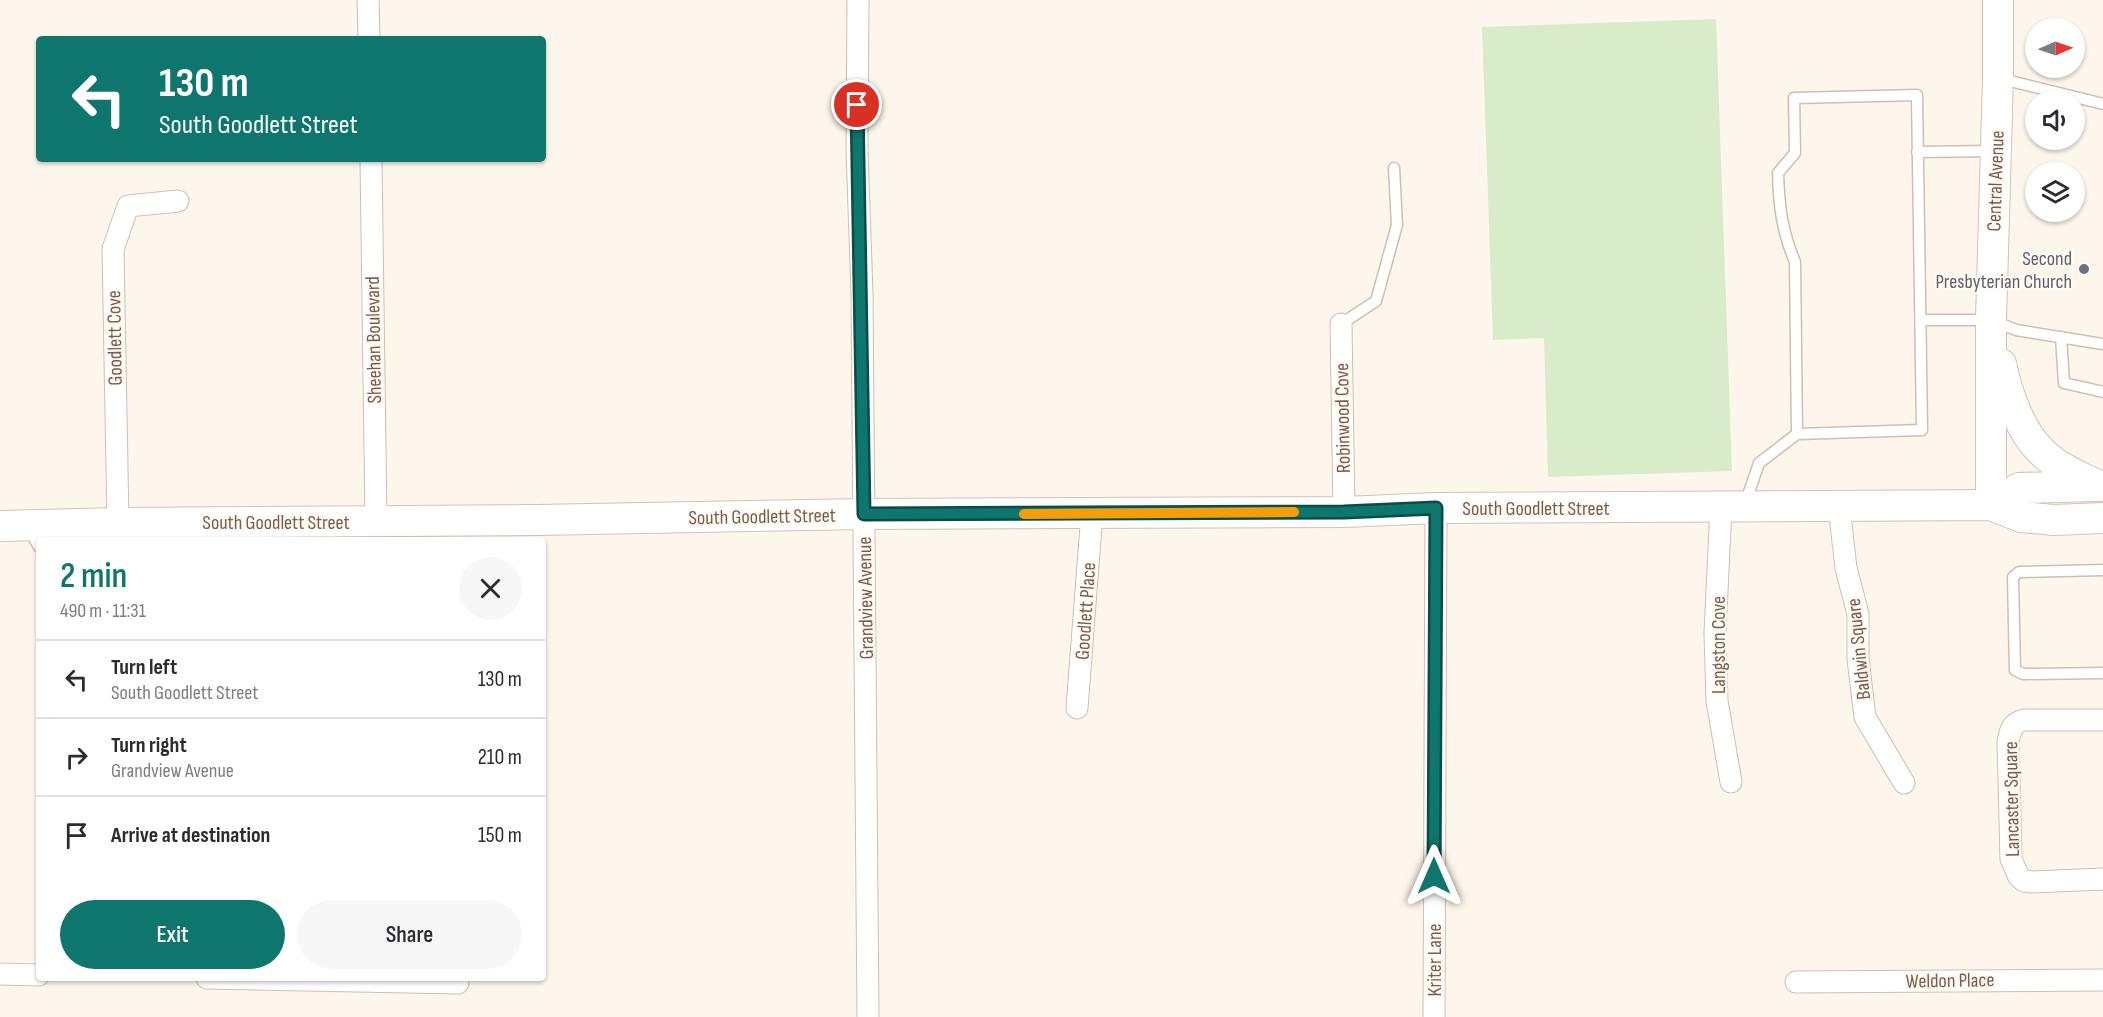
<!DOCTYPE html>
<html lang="en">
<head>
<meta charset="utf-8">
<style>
	:root { --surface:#fff; --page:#f7f7f7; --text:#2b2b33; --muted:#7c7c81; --line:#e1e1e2; --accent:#0f766e }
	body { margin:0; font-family:"Sofia Sans Condensed",sans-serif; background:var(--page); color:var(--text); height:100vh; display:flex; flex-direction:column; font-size:22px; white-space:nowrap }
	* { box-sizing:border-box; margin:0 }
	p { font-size:20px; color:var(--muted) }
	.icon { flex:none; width:33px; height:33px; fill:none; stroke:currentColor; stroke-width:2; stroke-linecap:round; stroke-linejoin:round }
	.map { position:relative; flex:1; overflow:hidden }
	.drawer { position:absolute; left:36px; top:537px; width:510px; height:444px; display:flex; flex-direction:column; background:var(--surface); border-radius:6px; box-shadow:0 2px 4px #0004 }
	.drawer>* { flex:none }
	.hud { position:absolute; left:36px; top:36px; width:510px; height:126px; border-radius:6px; box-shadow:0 2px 4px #0004; background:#0f766e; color:#fff; overflow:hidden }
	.needle { width:39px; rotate:88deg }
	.buttons { position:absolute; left:2025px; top:18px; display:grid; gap:12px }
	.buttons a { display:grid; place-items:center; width:60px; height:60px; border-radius:50%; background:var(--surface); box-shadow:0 2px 4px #0004; font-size:30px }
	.pin { position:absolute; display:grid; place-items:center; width:51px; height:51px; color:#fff; margin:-26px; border:3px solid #fff; border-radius:50%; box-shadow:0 2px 6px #0007 }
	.me { position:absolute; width:66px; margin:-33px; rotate:0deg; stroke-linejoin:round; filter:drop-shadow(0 0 4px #0008) }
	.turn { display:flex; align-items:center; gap:21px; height:126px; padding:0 24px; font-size:27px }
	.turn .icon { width:78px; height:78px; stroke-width:2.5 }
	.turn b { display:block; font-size:42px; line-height:51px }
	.round { display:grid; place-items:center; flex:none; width:63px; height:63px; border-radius:32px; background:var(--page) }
	.headline { display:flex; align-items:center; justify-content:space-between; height:102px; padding:0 24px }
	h1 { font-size:36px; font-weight:600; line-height:45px; color:var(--accent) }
	.cta { display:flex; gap:12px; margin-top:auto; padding:12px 24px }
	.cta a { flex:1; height:69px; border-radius:36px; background:var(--accent); color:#fff; font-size:24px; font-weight:600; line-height:69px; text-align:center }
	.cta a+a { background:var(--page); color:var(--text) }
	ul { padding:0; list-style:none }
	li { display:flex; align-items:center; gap:18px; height:78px; padding:0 24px; border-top:2px solid var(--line) }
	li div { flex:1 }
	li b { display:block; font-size:22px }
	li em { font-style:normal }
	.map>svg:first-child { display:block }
	.green { fill:#d8ecc9 }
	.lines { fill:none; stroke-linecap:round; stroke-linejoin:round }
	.lane-casing { stroke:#d1beb0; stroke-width:13 }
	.street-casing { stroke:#d1beb0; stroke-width:23 }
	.secondary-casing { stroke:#d6c0b0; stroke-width:32 }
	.lane { stroke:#fff; stroke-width:10 }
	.street { stroke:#fff; stroke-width:21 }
	.secondary { stroke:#fff; stroke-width:30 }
	.route-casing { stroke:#0a4d48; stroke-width:15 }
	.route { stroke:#0f766e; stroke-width:10 }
	.slow { stroke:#f59e0b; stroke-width:10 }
	.worship-dot { fill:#6b7280; stroke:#fffaf3; stroke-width:2 }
	.labels { text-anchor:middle; stroke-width:5; stroke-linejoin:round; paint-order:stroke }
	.street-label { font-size:20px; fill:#7a5c4d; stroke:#fffaf3 }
	.worship-label { font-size:20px; fill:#5b616d; stroke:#fffaf3; text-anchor:end }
</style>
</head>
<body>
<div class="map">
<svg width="2103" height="1017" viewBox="0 0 2103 1017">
	<rect width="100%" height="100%" fill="#fdf6ec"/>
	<path class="green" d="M1716,19L1732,471L1548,477L1544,338L1493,340L1482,27Z"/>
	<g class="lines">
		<g class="lane-casing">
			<g id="lane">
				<path d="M2002,79L2103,104"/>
				<path d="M1917,152L1993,151"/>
				<path d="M1921,320H1991L2016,330L2103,344"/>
				<path d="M1341,324L1376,301L1397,225L1394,168"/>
				<path d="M2061,337L2064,383L2103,392"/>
				<path d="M1745,504L1759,463L1797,434L1922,430L1917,95L1794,98L1795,153L1778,173C1779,207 1782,231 1795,262L1797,434"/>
				<path d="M28,528L39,547"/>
				<path d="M2103,570L2019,572L2013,577L2015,670L2023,674L2103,673"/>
			</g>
		</g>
		<g class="street-casing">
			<g id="street">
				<path d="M368,0L369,39"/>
				<path d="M858,0L857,150L862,294L868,1017"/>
				<path d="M371,159L376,522"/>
				<path d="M1341,324L1344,512"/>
				<path d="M1721,507L1715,633L1717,701L1731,782"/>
				<path d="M1839,507L1846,568L1858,614V659L1865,717L1904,783"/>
				<path d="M118,523L113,249L128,206L178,201"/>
				<path d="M1077,708L1092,513"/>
				<path d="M2103,720H2024C2012,723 2010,730 2008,742L2011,859L2019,877L2024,881L2032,882L2103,879"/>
				<path d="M0,974L39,975"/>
				<path d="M207,978L458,983"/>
				<path d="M1796,982L2103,980"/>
				<path d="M1434,1017L1436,508"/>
			</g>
		</g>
		<g class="secondary-casing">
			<g id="secondary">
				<path d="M2001,364C2007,392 2020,432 2042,452C2058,468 2079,476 2099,486"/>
				<path d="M1991,505V320L1998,78V0"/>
				<path d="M1991,505L2019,488L2095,486"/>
				<path d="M0,526L118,523L537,520L864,514L1344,512L1436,508L1991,505L2021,517L2054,520L2103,518"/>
			</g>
		</g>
		<use href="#lane" class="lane"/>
		<use href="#street" class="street"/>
		<use href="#secondary" class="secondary"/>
	</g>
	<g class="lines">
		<g class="route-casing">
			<path id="route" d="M857,105L864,514L1344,512L1436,508L1434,876"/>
		</g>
		<use href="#route" class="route"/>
		<path class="slow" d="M1024,514L1294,512"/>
	</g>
	<circle class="worship-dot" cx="2084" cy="269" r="6"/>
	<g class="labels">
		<g class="street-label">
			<text transform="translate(1995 181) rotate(-88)" y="7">Central Avenue</text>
			<text transform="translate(114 338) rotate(-91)" y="7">Goodlett Cove</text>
			<text transform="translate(373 340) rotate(-91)" y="7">Sheehan Boulevard</text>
			<text transform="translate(1342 418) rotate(-91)" y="7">Robinwood Cove</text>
			<text x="1536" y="515">South Goodlett Street</text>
			<text transform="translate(762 516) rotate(-1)" y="7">South Goodlett Street</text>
			<text x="276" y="529">South Goodlett Street</text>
			<text transform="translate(865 598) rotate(-91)" y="7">Grandview Avenue</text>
			<text transform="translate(1085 611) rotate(-86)" y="7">Goodlett Place</text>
			<text transform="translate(1718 645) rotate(-90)" y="7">Langston Cove</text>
			<text transform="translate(1858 649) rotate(-96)" y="7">Baldwin Square</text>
			<text transform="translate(2011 799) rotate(-91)" y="7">Lancaster Square</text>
			<text transform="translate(1434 960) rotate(-90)" y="7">Kriter Lane</text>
			<text transform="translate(1950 980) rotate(-1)" y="7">Weldon Place</text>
		</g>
		<g class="worship-label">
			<text x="2072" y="265">Second<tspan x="2072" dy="23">Presbyterian Church</tspan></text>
		</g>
	</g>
</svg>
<div class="buttons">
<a><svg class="needle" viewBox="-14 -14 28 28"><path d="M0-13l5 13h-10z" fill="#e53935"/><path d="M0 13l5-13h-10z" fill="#7c7c81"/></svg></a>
<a><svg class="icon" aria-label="sound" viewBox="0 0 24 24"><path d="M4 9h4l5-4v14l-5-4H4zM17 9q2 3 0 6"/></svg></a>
<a><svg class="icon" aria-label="layers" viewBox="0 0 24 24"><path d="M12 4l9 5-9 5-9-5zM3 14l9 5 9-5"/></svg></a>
</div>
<div class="pin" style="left:857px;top:105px;background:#d93025"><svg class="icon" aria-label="arrive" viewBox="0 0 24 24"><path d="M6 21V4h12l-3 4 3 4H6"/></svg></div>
<svg class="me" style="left:1434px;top:876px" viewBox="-20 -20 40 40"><path d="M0-17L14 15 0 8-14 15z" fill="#0f766e" stroke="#fff" stroke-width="4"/></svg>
<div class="hud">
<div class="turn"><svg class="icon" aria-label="left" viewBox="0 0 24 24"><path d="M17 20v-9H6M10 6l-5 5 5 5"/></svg><div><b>130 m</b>South Goodlett Street</div></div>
</div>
<section class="drawer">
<div class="headline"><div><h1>2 min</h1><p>490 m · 11:31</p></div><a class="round"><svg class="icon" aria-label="close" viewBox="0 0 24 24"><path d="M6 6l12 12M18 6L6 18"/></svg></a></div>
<ul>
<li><svg class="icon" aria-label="left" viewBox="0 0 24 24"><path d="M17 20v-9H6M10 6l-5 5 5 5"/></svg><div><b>Turn left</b><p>South Goodlett Street</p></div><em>130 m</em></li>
<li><svg class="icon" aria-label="right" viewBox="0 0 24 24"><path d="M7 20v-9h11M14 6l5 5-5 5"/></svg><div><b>Turn right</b><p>Grandview Avenue</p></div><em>210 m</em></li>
<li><svg class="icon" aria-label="arrive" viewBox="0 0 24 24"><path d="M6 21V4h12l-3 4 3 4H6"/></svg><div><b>Arrive at destination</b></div><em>150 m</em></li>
</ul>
<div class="cta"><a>Exit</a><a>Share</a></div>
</section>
</div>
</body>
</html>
